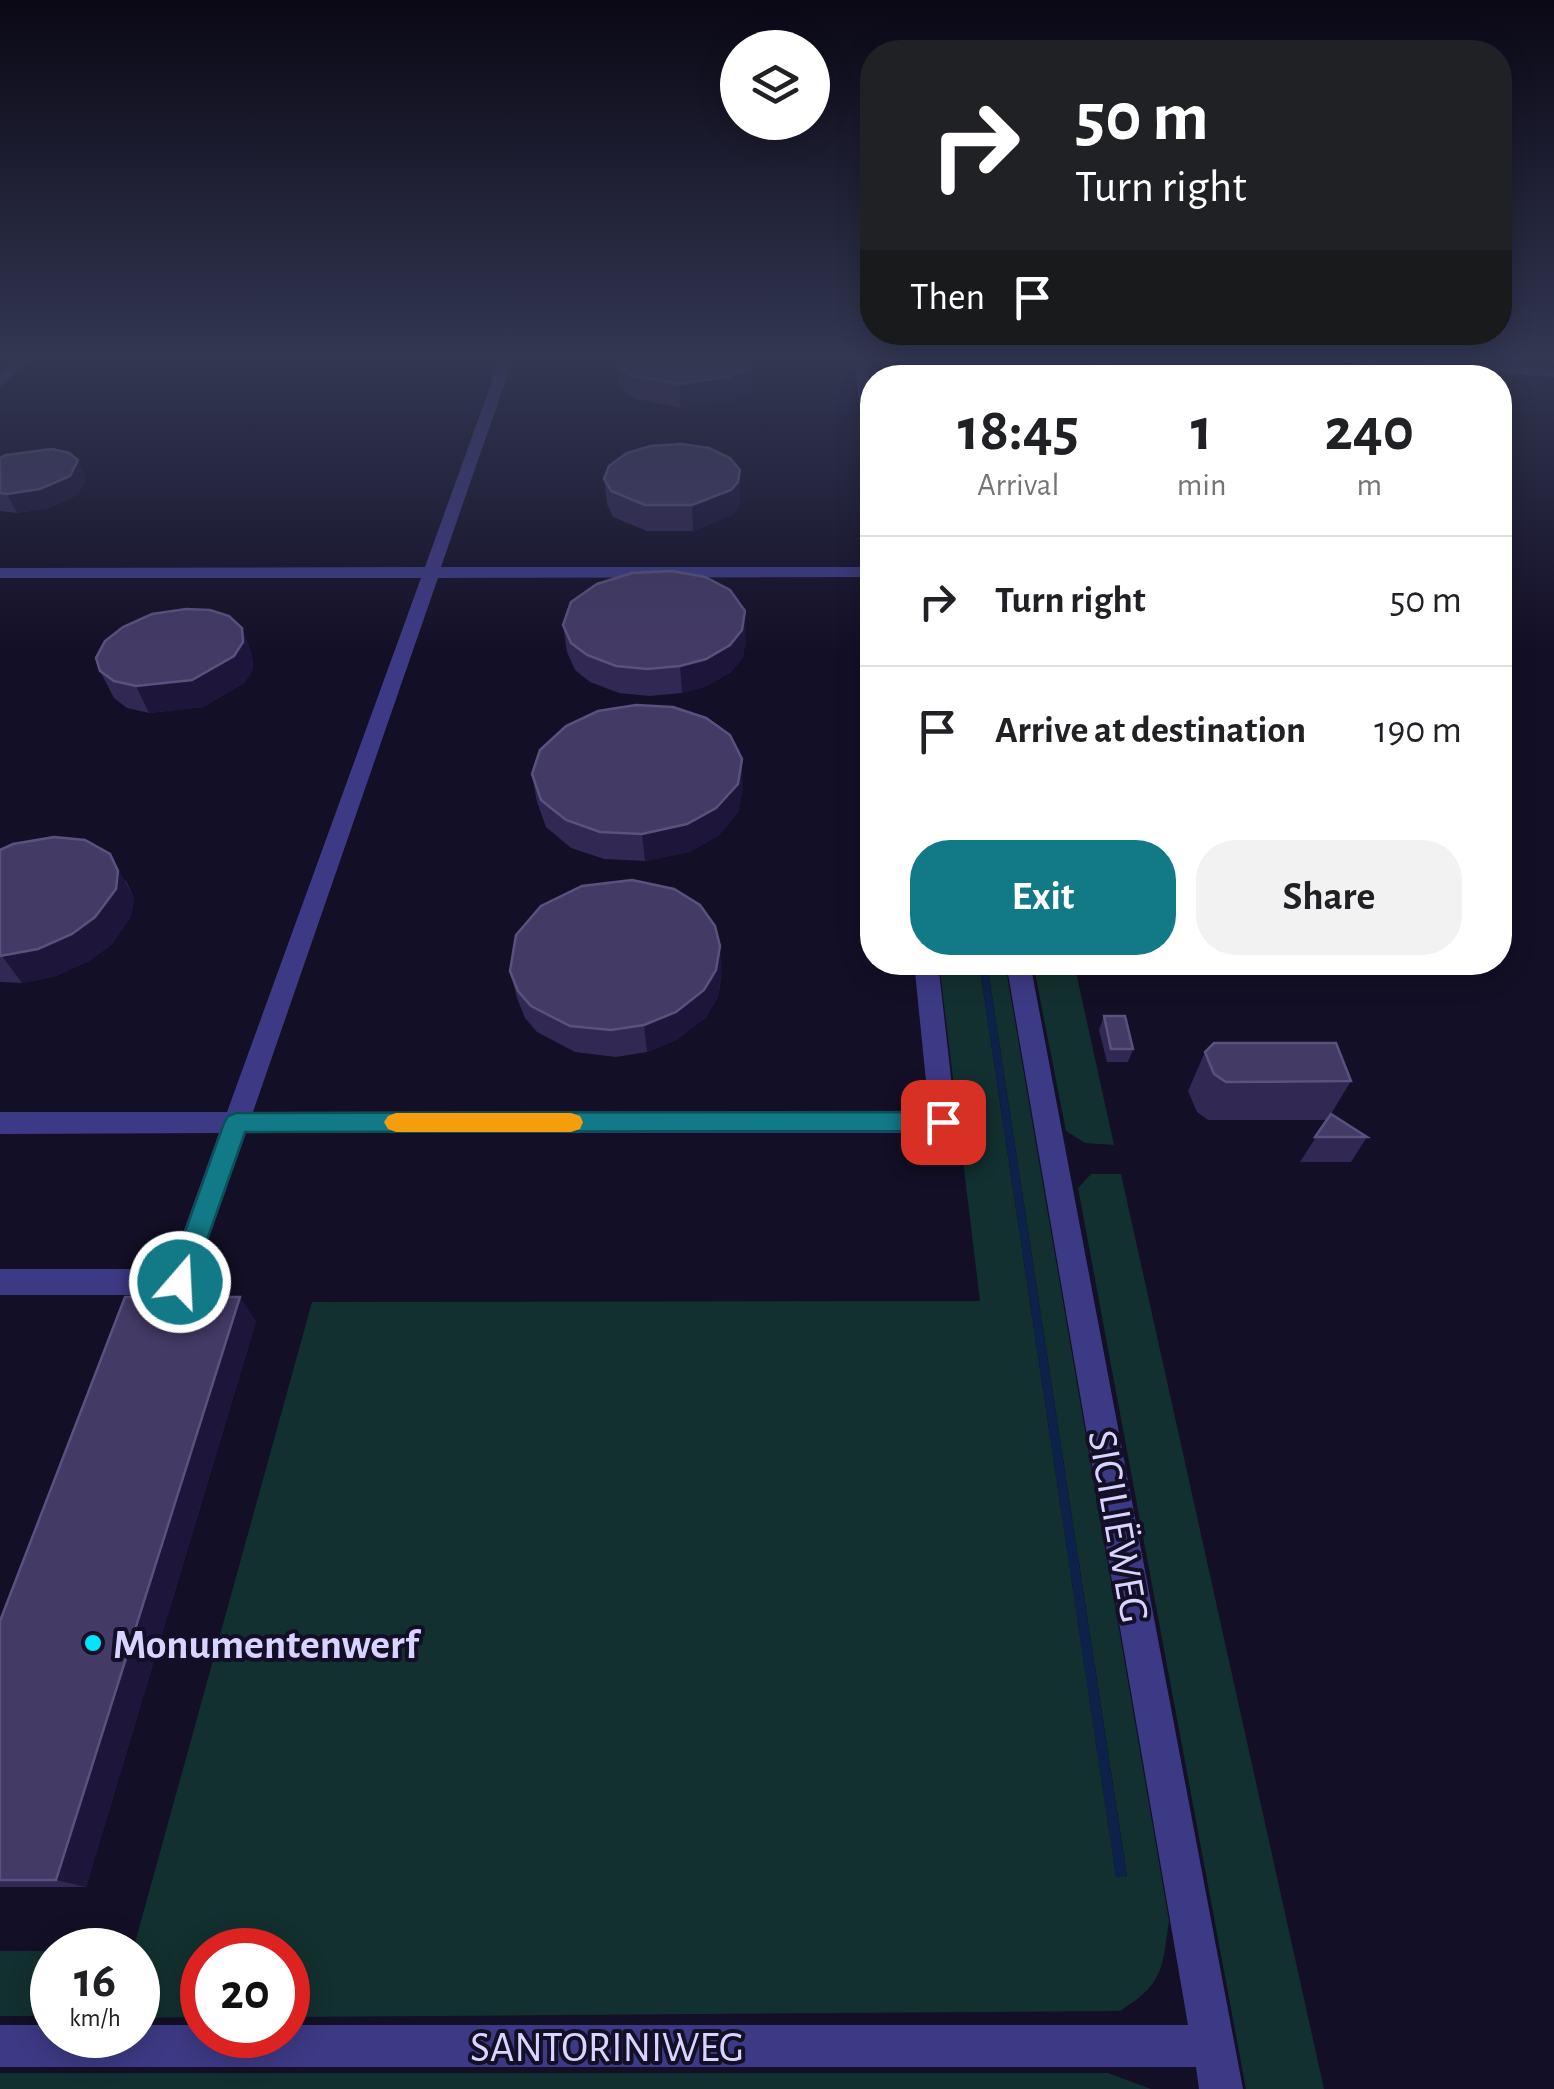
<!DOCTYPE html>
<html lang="en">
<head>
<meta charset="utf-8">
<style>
	:root { --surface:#fff; --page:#f2f2f2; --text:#202124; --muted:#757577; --line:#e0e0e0; --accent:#127987 }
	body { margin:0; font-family:"Alegreya Sans",sans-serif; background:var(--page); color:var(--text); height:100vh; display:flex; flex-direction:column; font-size:38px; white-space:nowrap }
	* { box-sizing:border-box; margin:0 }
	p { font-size:32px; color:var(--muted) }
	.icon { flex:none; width:55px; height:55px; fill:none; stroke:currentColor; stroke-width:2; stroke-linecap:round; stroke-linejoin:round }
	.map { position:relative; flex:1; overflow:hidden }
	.panel { position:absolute; left:860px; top:365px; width:652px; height:610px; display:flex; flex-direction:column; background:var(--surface); border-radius:40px; box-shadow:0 5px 25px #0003 }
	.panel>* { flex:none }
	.guide { position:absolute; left:860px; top:40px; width:652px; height:305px; border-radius:40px; box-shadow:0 5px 25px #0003; background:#202124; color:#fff; overflow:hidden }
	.controls { position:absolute; left:720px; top:30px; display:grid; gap:20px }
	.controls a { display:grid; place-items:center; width:110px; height:110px; border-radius:50%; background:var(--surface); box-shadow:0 5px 25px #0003; font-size:50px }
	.speed { position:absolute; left:30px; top:1928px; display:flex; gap:20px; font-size:50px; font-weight:700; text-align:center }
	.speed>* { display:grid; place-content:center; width:130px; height:130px; border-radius:50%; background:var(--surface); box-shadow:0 5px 25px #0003; line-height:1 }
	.speed small { font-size:25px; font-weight:400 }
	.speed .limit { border:15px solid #d22; background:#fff; color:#111 }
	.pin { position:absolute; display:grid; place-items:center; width:85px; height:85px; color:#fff; margin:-42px; border-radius:20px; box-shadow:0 5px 15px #0006 }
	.me { position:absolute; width:110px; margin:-55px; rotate:19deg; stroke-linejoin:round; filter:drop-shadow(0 0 8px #0008) }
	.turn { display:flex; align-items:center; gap:35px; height:210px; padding:0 50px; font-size:45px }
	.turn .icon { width:130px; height:130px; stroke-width:2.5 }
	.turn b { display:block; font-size:70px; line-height:85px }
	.then { display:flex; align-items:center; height:95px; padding:0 50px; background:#0003; gap:20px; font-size:38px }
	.eta { display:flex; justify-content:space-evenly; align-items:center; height:170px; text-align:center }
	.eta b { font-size:60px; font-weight:600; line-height:70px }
	.button { display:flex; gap:20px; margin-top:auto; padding:20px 50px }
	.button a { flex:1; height:115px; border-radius:40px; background:var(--accent); color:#fff; font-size:40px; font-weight:600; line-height:115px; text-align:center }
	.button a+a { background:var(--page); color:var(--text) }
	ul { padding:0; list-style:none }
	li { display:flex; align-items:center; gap:30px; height:130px; padding:0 50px; border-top:2px solid var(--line) }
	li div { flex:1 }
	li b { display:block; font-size:38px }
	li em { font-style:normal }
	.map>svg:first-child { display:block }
	.green { fill:#12302f }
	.water { fill:#0c2248 }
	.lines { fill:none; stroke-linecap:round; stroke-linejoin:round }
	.minor { fill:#3d3a85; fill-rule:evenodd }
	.wall { fill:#312854 }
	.shaded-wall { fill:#1d163a }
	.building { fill:#433a66; stroke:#5a527e; stroke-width:2.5 }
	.route { fill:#127987; stroke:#0c4f58; stroke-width:2.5 }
	.slow { fill:#f59e0b }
	.poi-dot { fill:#00e5ff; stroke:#130f26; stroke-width:4 }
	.labels { text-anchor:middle; stroke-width:8; stroke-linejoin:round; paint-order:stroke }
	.near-street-label { font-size:42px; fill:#d9d4ff; stroke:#130f26 }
	.near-poi-label { font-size:42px; font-weight:bold; fill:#d9d4ff; stroke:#130f26; text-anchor:start }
</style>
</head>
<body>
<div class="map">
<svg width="1554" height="2089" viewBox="0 0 1554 2089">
	<rect width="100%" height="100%" fill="#130f26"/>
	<g class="green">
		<path d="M912,359H1084L1082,378L916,377Z"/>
		<path d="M939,963H979L1116,1876H1127L987,963H1005L1169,1921C1162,1971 1163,1984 1120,2011L288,2017V1950H202V2017L142,2018L138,2008V1950H133L312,1302L980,1301Z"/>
		<path d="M1033,963H1074L1114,1145L1085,1143L1066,1131Z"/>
		<path d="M1091,1174H1121L1324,2089H1246L1078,1188Z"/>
		<path d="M0,1951H52V2003L39,2016H0Z"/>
		<path d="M0,2073H1108L1151,2089H0Z"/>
	</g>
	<path class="water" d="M979,963H987L1127,1877H1116Z"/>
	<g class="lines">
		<g class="minor">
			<path d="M16,359H30L0,387V375Z"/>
			<path d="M500,359H513L441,567H872V577L438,578L253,1112L929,1111L914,962H938L956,1122L952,1130L943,1133H246L190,1291L180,1295H0V1269H170L219,1133L0,1134V1112H227L421,578H0V568L425,567Z"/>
			<path d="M855,359H868L872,404V472L865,468Z"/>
			<path d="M901,359H914L917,378H903Z"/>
			<path d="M1097,359H1110L1109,378H1095Z"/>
			<path d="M1409,360L1554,369V377L1414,367L1407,363Z"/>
			<path d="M1006,962H1030L1243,2089H1199L1196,2067H0V2025H52V2035H138V2025H202V2035H288V2025H1188Z"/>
		</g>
	</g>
	<g class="wall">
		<path d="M616,359L756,381L748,391L728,401L680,408L636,399L621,389L618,380Z"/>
		<path d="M1315,359H1419L1423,370L1420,378H1359L1356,362Z"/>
		<path d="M0,458L78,460L86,479L78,495L49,508L17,513L0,511Z"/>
		<path d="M604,479L740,496L739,507L732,515L693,531H647L613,517L607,504Z"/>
		<path d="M563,625L746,638L743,657L731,672L707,686L682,693L650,696L619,693L590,682L575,670L567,652Z"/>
		<path d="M242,628L252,655L253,669L244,683L203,707L149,713L127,708L114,698L100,671Z"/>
		<path d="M532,774L743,787L738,812L718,836L689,852L645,861L604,859L571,848L546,827L537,802Z"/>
		<path d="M0,850L126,881L134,898L131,916L112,944L89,961L56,976L22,983L0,982Z"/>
		<path d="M510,971L722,973L718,997L706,1017L678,1039L647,1052L616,1057L575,1052L537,1032L525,1018L517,998Z"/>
		<path d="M1104,1016L1133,1049L1128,1062H1107L1099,1030Z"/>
		<path d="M1205,1052L1351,1081L1331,1114L1367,1137L1351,1162H1300L1327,1120H1208L1197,1112L1188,1091Z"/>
		<path d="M256,1321L86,1887H0V1621Z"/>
	</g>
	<g class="shaded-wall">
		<path d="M756,359V381L748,391L728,401L680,408L679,384Z"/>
		<path d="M78,460L86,479L78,495L49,508L17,513L7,494Z"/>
		<path d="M740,470V496L739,507L732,515L693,531L692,505Z"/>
		<path d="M745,611L746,638L743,657L731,672L707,686L682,693L680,666Z"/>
		<path d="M242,628L252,655L253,669L244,683L203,707L149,713L136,686Z"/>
		<path d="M742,759L743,787L738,812L718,836L689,852L645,861L642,834Z"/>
		<path d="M110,854L134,898L131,916L112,944L89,961L56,976L22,983L2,956Z"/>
		<path d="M720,946L722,973L718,997L706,1017L678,1039L647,1052L644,1025Z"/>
		<path d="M240,1297L256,1321L86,1887L56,1880Z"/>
	</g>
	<g class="building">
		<path d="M617,359H754L748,368L728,377L679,384L634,376L619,366Z"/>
		<path d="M1369,359H1419L1423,370L1371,366Z"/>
		<path d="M681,444L709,448L730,458L740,470L738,482L731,490L692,505H645L611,491L604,479L609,466L627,453L651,446Z"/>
		<path d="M52,449L69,453L78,460L70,476L40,489L7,494L0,493V458L6,455Z"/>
		<path d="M672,571L705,577L730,590L745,611L742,630L730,645L706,659L680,666L647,669L616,666L587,655L571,643L563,625L571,602L597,584L632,573Z"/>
		<path d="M186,609L210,610L229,616L242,628L243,642L234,656L192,680L136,686L114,681L100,671L96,658L105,641L123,627L152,614Z"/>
		<path d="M636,705L673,707L706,718L730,735L742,759L738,784L716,808L687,824L642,834L600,832L566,820L541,800L532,774L540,750L566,726L598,711Z"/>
		<path d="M54,837L85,840L110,854L118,871L116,889L95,917L72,934L38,949L0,956V850L13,844Z"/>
		<path d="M632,880L674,889L700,905L715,926L720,946L716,970L704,990L676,1012L644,1025L611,1030L570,1026L531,1006L518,991L510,971L516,935L541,906L582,886Z"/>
		<path d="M1104,1016H1125L1133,1049H1111Z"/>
		<path d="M1214,1043H1336L1351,1081L1226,1082L1214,1074L1205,1052Z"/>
		<path d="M1331,1114L1367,1137H1315Z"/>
		<path d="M125,1297H240L56,1880H0V1621Z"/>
	</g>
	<linearGradient id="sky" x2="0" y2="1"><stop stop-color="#0a0815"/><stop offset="0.55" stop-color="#333752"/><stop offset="1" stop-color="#333752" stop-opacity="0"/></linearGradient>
	<rect width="1554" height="652" fill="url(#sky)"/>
	<path class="route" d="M943,1112L951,1115L955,1122L951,1129L943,1131L245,1132L189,1291L180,1294L171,1291L167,1282L224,1123L228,1116L236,1113Z"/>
	<path class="slow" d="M396,1113H571L580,1116L583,1122L580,1129L571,1132H396L388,1129L384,1122L388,1116Z"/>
	<circle class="poi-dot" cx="93" cy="1643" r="10"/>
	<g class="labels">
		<g class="near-street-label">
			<text transform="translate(1120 1526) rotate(80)" y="15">SICILIËWEG</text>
			<text x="607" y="2061">SANTORINIWEG</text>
		</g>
		<g class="near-poi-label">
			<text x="113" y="1658">Monumentenwerf</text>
		</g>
	</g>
</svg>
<div class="controls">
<a><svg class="icon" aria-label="layers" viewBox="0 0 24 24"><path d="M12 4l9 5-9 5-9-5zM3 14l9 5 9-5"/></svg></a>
</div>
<div class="speed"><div>16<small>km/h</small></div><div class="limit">20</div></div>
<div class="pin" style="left:943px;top:1122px;background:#d93025"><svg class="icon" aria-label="arrive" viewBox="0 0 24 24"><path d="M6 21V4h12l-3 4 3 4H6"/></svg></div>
<svg class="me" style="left:180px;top:1282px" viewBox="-20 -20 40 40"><circle r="17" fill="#127987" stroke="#fff" stroke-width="3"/><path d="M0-11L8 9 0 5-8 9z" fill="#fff"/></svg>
<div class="guide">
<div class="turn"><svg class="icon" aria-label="right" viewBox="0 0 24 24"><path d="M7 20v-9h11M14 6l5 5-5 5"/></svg><div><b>50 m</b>Turn right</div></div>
<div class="then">Then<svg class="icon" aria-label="arrive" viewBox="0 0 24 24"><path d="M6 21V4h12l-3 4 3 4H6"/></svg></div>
</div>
<section class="panel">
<div class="eta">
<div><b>18:45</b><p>Arrival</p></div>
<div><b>1</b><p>min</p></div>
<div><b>240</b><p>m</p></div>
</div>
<ul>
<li><svg class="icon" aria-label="right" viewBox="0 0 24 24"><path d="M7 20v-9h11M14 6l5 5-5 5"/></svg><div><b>Turn right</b></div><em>50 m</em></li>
<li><svg class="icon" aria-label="arrive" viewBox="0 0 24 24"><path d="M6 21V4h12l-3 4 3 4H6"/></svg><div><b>Arrive at destination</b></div><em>190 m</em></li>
</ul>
<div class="button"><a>Exit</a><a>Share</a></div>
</section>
</div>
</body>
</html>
